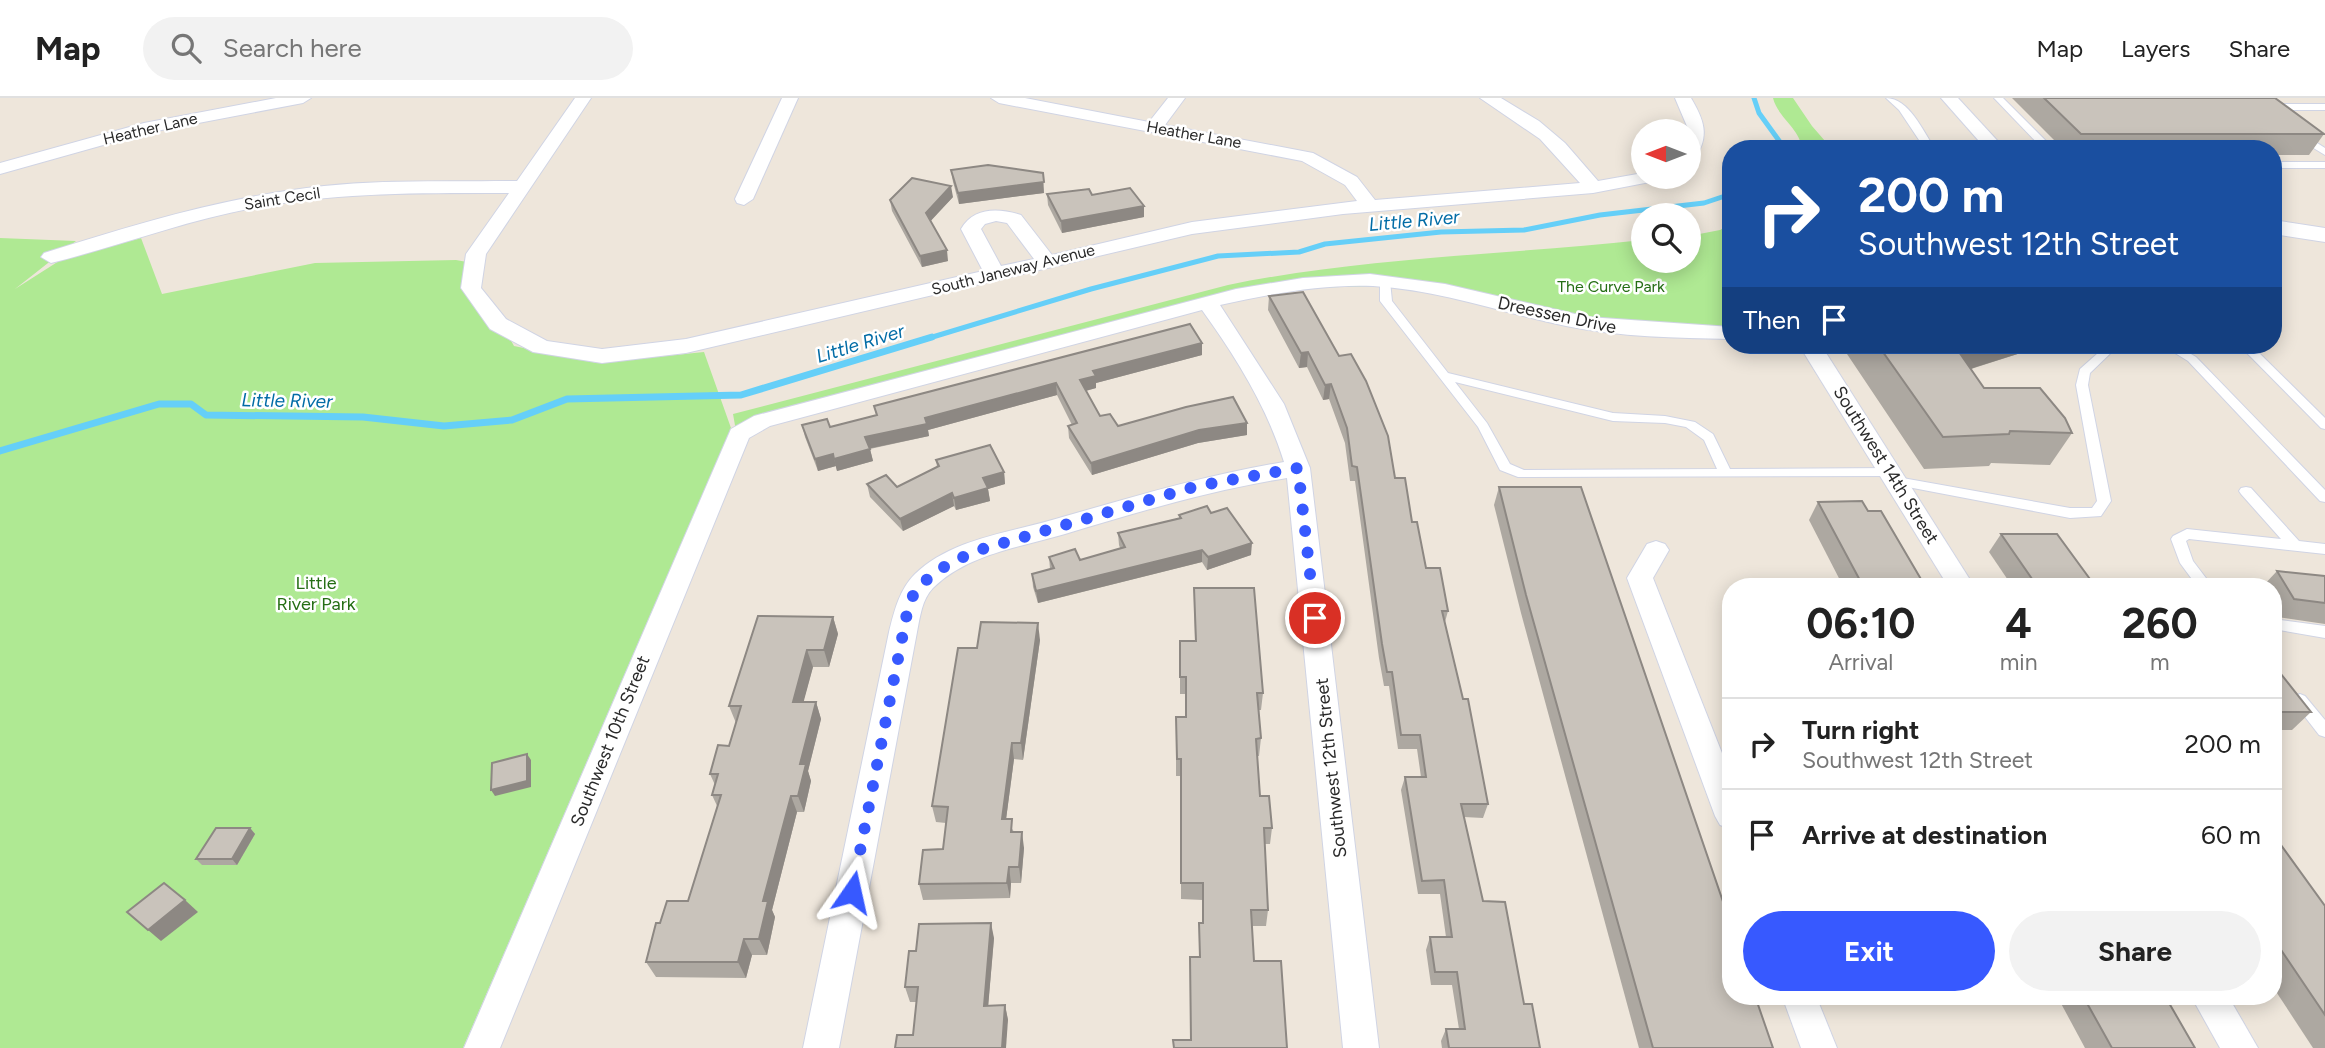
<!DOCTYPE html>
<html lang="en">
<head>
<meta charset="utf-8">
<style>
	:root { --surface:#fff; --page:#f2f2f2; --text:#222; --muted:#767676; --line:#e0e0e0; --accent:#3759ff }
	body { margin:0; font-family:Figtree,sans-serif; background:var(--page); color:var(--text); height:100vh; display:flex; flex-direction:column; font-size:26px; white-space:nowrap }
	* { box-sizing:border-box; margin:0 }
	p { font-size:23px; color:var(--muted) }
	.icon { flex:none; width:38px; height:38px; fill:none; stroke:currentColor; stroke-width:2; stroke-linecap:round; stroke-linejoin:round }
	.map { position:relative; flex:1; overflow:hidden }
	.side { position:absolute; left:1722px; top:480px; width:560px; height:427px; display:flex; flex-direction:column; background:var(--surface); border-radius:28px; box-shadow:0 4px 18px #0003 }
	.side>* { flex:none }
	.hud { position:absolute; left:1722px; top:42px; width:560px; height:214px; border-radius:28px; box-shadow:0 4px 18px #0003; background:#1a4fa0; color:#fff; overflow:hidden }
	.needle { width:46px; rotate:270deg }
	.fabs { position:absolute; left:1631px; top:21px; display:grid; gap:14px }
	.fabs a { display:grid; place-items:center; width:70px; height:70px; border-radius:50%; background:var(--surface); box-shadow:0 4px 18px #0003; font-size:35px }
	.pin { position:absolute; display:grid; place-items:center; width:60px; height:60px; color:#fff; margin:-30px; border:4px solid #fff; border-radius:50%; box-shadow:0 2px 7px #0007 }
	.me { position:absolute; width:77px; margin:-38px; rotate:11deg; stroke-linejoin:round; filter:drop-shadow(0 0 5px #0008) }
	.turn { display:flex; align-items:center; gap:24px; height:147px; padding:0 21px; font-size:32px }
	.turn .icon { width:91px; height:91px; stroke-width:2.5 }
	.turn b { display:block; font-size:49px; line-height:60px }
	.then { display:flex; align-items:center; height:66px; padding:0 21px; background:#0003; gap:14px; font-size:26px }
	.eta { display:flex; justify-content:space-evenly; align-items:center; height:119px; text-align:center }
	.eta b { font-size:42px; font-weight:700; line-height:49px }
	.primary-button { display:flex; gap:14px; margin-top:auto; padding:14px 21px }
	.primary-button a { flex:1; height:80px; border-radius:42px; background:var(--accent); color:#fff; font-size:28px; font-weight:700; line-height:80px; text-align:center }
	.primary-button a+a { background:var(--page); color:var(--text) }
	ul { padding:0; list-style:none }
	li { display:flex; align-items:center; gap:21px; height:91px; padding:0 21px; border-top:2px solid var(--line) }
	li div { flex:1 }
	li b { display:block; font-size:26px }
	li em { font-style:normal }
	header { display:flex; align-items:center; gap:42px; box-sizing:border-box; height:98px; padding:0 35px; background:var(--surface); border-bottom:2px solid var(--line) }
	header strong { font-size:33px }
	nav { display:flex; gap:38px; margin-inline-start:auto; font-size:24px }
	.search { width:490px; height:63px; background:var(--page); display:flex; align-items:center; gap:18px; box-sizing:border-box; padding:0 24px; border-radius:38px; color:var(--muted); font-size:26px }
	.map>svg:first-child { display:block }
	.green { fill:#afe993 }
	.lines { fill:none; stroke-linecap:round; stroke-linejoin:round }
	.stream-far1 { stroke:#65cff8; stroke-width:5 }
	.stream { stroke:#65cff8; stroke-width:7 }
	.service-casing { stroke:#d0d4e4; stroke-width:2 }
	.minor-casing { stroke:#d0d4e4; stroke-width:2 }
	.tertiary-casing { stroke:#d0d4e4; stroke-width:2 }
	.service { fill:#fff; fill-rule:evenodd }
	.minor { fill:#fff; fill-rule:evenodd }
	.tertiary { fill:#fff; fill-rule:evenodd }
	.wall { fill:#ada8a1 }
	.shaded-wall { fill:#8d8883 }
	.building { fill:#c9c3bb; stroke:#8d8883; stroke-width:2 }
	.route { stroke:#3759ff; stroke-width:12; stroke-dasharray:0 21.6 }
	.labels { text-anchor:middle; stroke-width:5; stroke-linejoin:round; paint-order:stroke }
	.far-street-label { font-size:16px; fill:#2a2a2a; stroke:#fff }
	.far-park-label { font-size:16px; fill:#256e14; stroke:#fff }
	.street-label { font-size:18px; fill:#2a2a2a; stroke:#fff }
	.park-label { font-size:18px; fill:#256e14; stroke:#fff }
	.water-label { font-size:19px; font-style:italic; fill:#026ca6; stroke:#fff }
</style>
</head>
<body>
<header>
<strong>Map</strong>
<div class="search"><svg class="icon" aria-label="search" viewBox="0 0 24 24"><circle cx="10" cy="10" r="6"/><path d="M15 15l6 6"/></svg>Search here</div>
<nav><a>Map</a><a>Layers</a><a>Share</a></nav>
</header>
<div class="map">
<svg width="2325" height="950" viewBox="0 0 2325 950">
	<rect width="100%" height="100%" fill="#eee6db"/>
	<g class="green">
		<path d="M1773,0H1793L1812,28L1832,51H1802C1800,30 1778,20 1773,0Z"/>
		<path d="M1731,126V235L1657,234L1417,191L1374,188L1305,190L1248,197L736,333L733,316L1228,187C1365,159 1505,157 1643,142V163H1689V138L1720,132Z"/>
		<path d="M0,140L76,143L15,191L59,163L141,140L162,196L315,165L456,162L467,164L514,248L597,265L704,254L731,330L463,950H0Z"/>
	</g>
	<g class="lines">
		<g class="stream-far1">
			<path d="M1754,0L1759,15L1785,51"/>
			<path d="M926,241L1091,191L1218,158L1299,154L1325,146L1441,134L1524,132L1600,117L1704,105L1731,96"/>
		</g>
		<path class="stream" d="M0,353L159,306H191L206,317L363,319L444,328L512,322L567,301L741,297L932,239"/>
		<g class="service-casing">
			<g id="service">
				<path d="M1886,0C1909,0 1923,33 1935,51H1925L1899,12Z"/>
				<path d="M1994,0H2003L2054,51H2043Z"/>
				<path d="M2325,6V12H2270L2266,9L2270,6Z"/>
				<path d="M2297,36H2303L2325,50V57L2297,40Z"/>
				<rect x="2273" y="64" width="52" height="6"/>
				<path d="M1385,180L1390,183L1392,203L1448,275L1613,315L1665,318L1695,324L1713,336L1730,371L1893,370L1899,374L1893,378L1518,379L1500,372L1478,329L1380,203V183ZM1455,284L1613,323L1665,325L1686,329L1704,342L1717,371L1524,372L1510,366L1487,325Z"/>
				<path d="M2107,247H2119L2090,275L2088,287L2111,403L2101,418L2070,420L1892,386L1890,383L1892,380L1897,379L2070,410H2092L2097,403L2076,287L2080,271Z"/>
				<path d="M2162,247H2176L2196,259L2325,392V404L2320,403L2188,263Z"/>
				<path d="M2239,247H2251L2325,320V331L2321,330Z"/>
				<path d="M2246,389L2251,390L2299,443L2325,446V456L2189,441L2186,443L2193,463L2212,488H2197L2180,465L2171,441L2173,438L2187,431L2281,441L2241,396L2239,393L2241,390Z"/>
				<path d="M2273,521L2325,528V540L2273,531Z"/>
				<path d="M2300,596L2305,598L2325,622V639L2319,637L2295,606L2292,602L2295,598Z"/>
			</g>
		</g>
		<g class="minor-casing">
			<g id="minor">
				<path d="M276,0H311L303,5L146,35L0,76V65L144,25Z"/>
				<path d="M575,0H591L486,156L481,190L506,221L547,243L602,251L686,241L983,173L961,131C974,109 998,110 1021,117L1052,157L1192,124L1357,103L1345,87L1302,63L999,5L991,0H1025L1149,24L1168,0H1185L1165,27L1313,55L1357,79L1375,102L1580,85L1540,41L1480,0H1501L1539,23L1565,45L1598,83L1643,75V79H1659L1650,84L1593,95L1343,116L1192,136L686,255L602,265L533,254L490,231L461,190L466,156L509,95C422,95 338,94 253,110C184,123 119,148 51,165L41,159L44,155C136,126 228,98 324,88C388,81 452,84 517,83ZM996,123L1007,125L1034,161L1001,168L981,131L985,126Z"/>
				<path d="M782,0H798L753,101L744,107L737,105L735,101Z"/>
				<path d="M1675,0H1691C1704,22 1710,38 1695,60L1689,61V33Z"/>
				<path d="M1941,0H1958L2005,51H1986Z"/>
				<path d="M1370,176L1445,186L1588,219L1731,229V241C1676,240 1620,239 1566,228C1502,215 1440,192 1373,188C1322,186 1270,196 1220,207L1284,306L1310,370L1379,950H1343L1287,380C1211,392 1138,414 1065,436C1021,449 967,456 933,490C922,501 920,519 917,534L839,950H803L889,534C894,514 899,492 915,476C950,442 1006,435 1052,422C1129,400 1205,377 1284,364C1267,309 1236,259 1202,212L770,328L749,340L500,950H464L731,331L754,318L1236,191L1303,180Z"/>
				<path d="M1799,247H1821L1974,488H1948Z"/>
				<path d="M1656,443L1665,446L1669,452L1653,480L1731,678V731L1720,727L1715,718L1627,480L1647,446Z"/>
				<path d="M1782,898H1816L1837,950H1801Z"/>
				<path d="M2191,898H2228L2258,950H2220Z"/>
			</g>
		</g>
		<g class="tertiary-casing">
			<path id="tertiary" d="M2273,122L2325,130V144L2273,136Z"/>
		</g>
		<use href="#service" class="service"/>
		<use href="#minor" class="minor"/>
		<use href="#tertiary" class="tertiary"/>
	</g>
	<g class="wall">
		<path d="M2012,0H2275L2324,36L2309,57H2273V51H2063Z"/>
		<path d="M951,72L1044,95L959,106L953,84Z"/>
		<path d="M1047,96L1092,97L1144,119L1062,135L1048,107Z"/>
		<path d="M953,99L930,123L948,163L922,169L892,113L890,102Z"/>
		<path d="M1269,198L1395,380L1412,424L1426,470L1448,513L1445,524L1488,706L1483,720L1464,719L1483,803L1524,906L1540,950H1442L1441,943L1446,931H1459L1452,887H1431L1426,852L1430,839H1446L1440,796H1418L1401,692L1405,679H1421L1417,651H1398L1389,588H1384L1379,560L1355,383H1350L1345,345L1329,301L1323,302L1307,269L1299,270L1268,212Z"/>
		<path d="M1202,245V257L1096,285V290L1086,293L1100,318L1118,328L1247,325V337L1198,345L1092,377L1069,340L1068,328L1072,327L1057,297L928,332L929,338L870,351L873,363L837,373L836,368L818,373L805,339L802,327L830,329L876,317L874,308Z"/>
		<path d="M1851,247H2046L1971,271L1984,290L2072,335L2050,367L1991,365L1989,368L1924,371L1847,256Z"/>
		<path d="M936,362L1004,374L1005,386L988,391L990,403L956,412L954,408L903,433L870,399L867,386L897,389L937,369Z"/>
		<path d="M1499,389L1773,950H1639L1521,515L1494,407Z"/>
		<path d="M1818,404L1868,413L1925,488H1843L1809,422Z"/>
		<path d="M1211,415L1251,457L1207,472L1202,464L1038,505L1033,489L1032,476L1050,471L1049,459L1080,462L1120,450L1119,447L1118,435L1179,420V417Z"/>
		<path d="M2001,436L2095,488H2012L1989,454Z"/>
		<path d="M2277,473L2325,478V526L2277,519L2273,513V488H2263Z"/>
		<path d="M1194,490L1263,595L1261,612H1258L1261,640L1259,658H1257L1260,698L1272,730L1270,746H1265L1268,812L1266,828H1252L1190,942V859H1199V825H1203V802L1181,801V678H1176V619H1186L1185,596H1180V543H1195Z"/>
		<path d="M833,519L838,536L829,569H813L803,604H816L821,621L808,673L811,683L804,714H797L772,812L775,819L767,857H752L746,880L656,879L646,864L660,825L688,803L718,710L712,697L715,687L710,676L729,648L736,625L729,608Z"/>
		<path d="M1040,542L1023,662L1014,661L1006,721L1024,750L1021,785H1011L1010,800L923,802L919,786L943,751L946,725L936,724L932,708L977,550Z"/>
		<path d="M2273,566L2311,614L2292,632H2273Z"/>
		<path d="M250,730L255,736L237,767H202L196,761Z"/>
		<path d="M2273,736L2325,808V950H2313L2273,889Z"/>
		<path d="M994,840L988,908L1005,907L1008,922L913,937L917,904H910L905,889L916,853Z"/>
		<path d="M2057,898H2165L2195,950H2085Z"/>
	</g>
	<g class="shaded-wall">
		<path d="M1043,75L1044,95L959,106L958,95Z"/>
		<path d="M951,88L953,99L927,127L926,115Z"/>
		<path d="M1144,108V119L1062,135L1061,123Z"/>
		<path d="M947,152L948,163L922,169L920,158Z"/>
		<path d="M1202,245V257L1096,285V290L1081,294L1080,282L1093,273Z"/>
		<path d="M1969,247H2046L1976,269L1960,275L1959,254Z"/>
		<path d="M1308,254L1307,269L1299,270L1301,255Z"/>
		<path d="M1056,285L1057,297L928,332L929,338L867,351L865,339L925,320Z"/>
		<path d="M1331,286L1329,301L1323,302L1325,287Z"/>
		<path d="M1247,325V337L1198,345L1092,377L1091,365L1199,332Z"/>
		<path d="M870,351L873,363L837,373L834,361Z"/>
		<path d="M833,356L836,368L818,373L815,361Z"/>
		<path d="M1004,374L1005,386L988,391L990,403L956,412L954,400L983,380Z"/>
		<path d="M952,395L954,408L903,433L900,421Z"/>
		<path d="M1252,445L1251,457L1207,472L1208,459Z"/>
		<path d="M1202,452V464L1038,505L1036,493Z"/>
		<path d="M833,519L838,536L829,569L824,552Z"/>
		<path d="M1038,525L1040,542L1023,662L1021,645Z"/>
		<path d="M807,552L813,569L799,621L793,604Z"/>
		<path d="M816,604L821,621L808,673L811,683L804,714L798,698L800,666Z"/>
		<path d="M1012,645L1014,661L1004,737L1002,721Z"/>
		<path d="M527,656L531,662V689L495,698L491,692Z"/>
		<path d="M791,698L797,714L772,812L775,819L767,857L759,841L763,803Z"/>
		<path d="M250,730L255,736L237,767L232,761Z"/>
		<path d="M1022,734L1024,750L1021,785L1019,769Z"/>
		<path d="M1009,769L1011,785L1010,800L1007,785Z"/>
		<path d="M185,802L198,814L161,843L148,832Z"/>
		<path d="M991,825L994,840L987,922L984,908Z"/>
		<path d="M744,841L752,857L746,880L738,864Z"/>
		<path d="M1005,907L1008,922L1006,950H1002Z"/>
	</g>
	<g class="building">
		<path d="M2044,0H2275L2324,36H2081Z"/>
		<path d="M988,67L1043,75L1044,84L958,95L951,72Z"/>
		<path d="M912,80L951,88L926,115L947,152L920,158L890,102Z"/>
		<path d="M1130,90L1144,108L1061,123L1047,96L1089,91L1092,97Z"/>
		<path d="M1303,194L1339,258L1351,256L1366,283L1388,338L1395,380H1405L1412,424H1417L1426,470H1440L1448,513H1442L1463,601H1468L1488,706H1461L1483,803L1505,804L1524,906H1532L1540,950H1449L1446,931H1465L1457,874H1435L1430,839H1452L1444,782L1422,783L1405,679H1426L1420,637H1401L1392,574H1387L1382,546L1357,369L1352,368L1347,330L1331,286L1325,287L1308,254L1301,255L1269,198Z"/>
		<path d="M1190,226L1202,245L1093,273L1096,278L1080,282L1100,318L1110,316L1118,328L1186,309L1233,299L1247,325L1199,332L1091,365L1068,328L1077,325L1056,285L925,320L927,326L865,339L870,351L834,361L833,356L815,361L802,327L827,321L830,329L877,317L874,308Z"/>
		<path d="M1878,247H1969L1974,251L1959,254L1984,290H2040L2065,320L2072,335L2010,333L2009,336L1943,339Z"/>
		<path d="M990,347L1004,374L983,380L988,390L954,400L952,395L900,421L867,386L886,377L897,389L939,368L936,362Z"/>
		<path d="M1499,389H1581L1731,827V898H1755L1773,950H1653L1526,497Z"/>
		<path d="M1862,403L1868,413H1881L1925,488H1863L1818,404Z"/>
		<path d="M1207,408L1211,415L1227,410L1252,445L1208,459L1202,452L1036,493L1032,476L1054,470L1049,459L1075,451L1080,462L1125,449L1118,435L1181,420L1179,417Z"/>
		<path d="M2001,436H2057L2095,488H2037Z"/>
		<path d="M2277,473L2325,478V505L2294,501Z"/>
		<path d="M1194,490H1254L1263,595H1257L1261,640L1256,641L1260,698H1269L1272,730H1264L1268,812H1251L1254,863H1281L1287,950H1174L1173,942H1191L1190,859H1200L1199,825H1203V785H1181V661H1177L1176,619H1186V579H1180V543H1196Z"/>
		<path d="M758,518L833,519L824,552H807L793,604H816L800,666H806L798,698H791L763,803H768L759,841H744L738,864H646L656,825H660L667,803H688L721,697H712L718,676H710L718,647L729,648L741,608H729Z"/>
		<path d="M981,524L1038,525L1021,645H1012L1002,721H1012L1011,734H1022L1019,769H1009L1007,785L919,786L923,752L943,751L948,709L932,708L958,550H977Z"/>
		<path d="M2273,566L2311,614H2273Z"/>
		<path d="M527,656V683L491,692L492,665Z"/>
		<path d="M216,730H250L232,761H196Z"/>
		<path d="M2273,736L2325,808V917L2273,840Z"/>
		<path d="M164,785L185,802L148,832L127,814Z"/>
		<path d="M991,825L984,908L1005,907L1002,950H895L897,937H913L918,889H905L909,853H916L919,826Z"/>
		<path d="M2083,898H2165L2195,950H2112Z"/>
	</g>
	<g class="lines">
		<path class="route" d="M852,794L909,505C923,477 948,466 976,453L1197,388L1298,370L1315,520"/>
	</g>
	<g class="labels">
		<g class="far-street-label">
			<text transform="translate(150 30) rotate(-13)" y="6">Heather Lane</text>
			<text transform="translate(1194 36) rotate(10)" y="6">Heather Lane</text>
			<text transform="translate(282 100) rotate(-9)" y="6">Saint Cecil</text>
			<text transform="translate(1013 171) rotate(-14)" y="6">South Janeway Avenue</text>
		</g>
		<g class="far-park-label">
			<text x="1611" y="194">The Curve Park</text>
		</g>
		<g class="street-label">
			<text transform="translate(1557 217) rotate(12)" y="6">Dreessen Drive</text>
			<text transform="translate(1886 367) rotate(58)" y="6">Southwest 14th Street</text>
			<text transform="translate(610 643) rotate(-68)" y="6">Southwest 10th Street</text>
			<text transform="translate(1331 670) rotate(-96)" y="6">Southwest 12th Street</text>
		</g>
		<g class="park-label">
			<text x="316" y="491">Little<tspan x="316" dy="21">River Park</tspan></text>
		</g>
		<g class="water-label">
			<text transform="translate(1414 122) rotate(-5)" y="7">Little River</text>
			<text transform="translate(860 245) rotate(-17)" y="7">Little River</text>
			<text transform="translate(287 302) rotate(1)" y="7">Little River</text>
		</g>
	</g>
</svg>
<div class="fabs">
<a><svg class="needle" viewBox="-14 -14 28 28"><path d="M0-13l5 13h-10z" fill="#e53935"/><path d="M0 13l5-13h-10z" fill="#767676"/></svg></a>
<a><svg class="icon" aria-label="search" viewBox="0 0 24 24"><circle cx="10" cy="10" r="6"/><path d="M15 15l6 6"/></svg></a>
</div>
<div class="pin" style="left:1315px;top:520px;background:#d93025"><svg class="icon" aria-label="arrive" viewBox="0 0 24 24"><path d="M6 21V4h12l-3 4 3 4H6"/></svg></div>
<svg class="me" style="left:852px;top:794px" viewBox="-20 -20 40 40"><path d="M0-17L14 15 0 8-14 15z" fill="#3759ff" stroke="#fff" stroke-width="4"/></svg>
<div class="hud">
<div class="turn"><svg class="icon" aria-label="right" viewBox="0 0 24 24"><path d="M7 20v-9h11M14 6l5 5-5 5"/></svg><div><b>200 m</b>Southwest 12th Street</div></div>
<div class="then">Then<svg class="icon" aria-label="arrive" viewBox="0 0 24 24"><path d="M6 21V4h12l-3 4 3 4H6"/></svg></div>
</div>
<section class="side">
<div class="eta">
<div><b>06:10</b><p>Arrival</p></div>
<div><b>4</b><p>min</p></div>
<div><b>260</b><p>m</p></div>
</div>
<ul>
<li><svg class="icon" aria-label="right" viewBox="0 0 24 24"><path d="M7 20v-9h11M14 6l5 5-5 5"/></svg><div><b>Turn right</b><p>Southwest 12th Street</p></div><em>200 m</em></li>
<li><svg class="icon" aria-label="arrive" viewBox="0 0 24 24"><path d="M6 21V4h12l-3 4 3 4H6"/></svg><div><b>Arrive at destination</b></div><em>60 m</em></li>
</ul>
<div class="primary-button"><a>Exit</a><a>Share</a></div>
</section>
</div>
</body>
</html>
